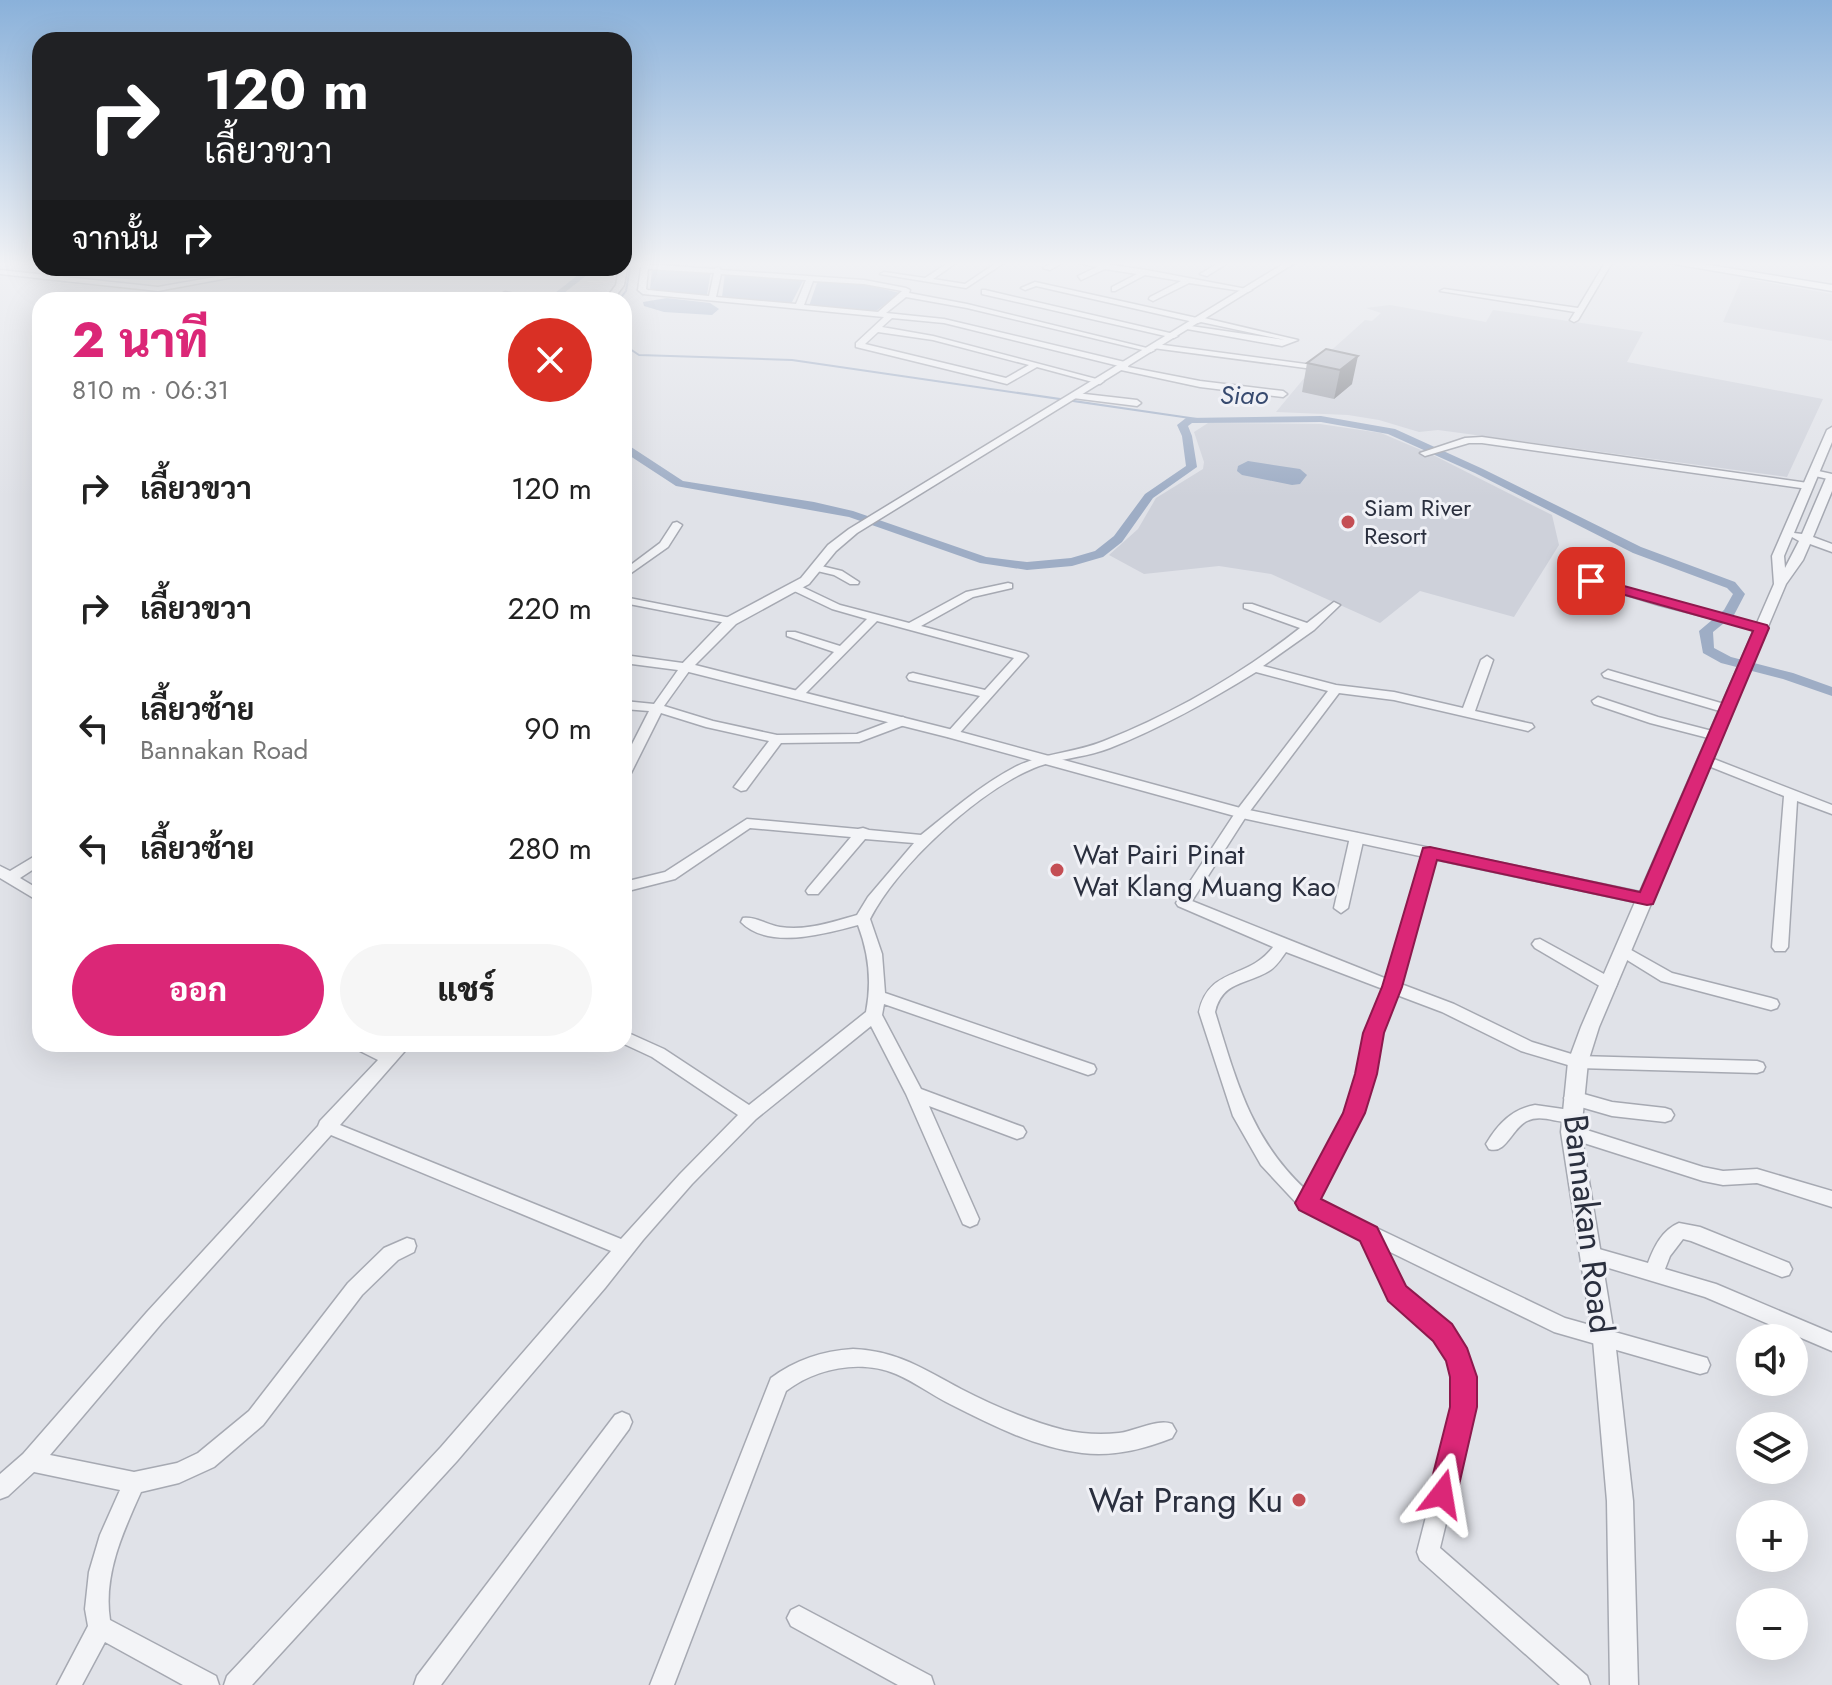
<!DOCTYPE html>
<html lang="th">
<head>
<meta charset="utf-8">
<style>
	:root { --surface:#fff; --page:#f6f6f6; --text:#222; --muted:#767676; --accent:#db2777 }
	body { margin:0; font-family:Jost,Sarabun,sans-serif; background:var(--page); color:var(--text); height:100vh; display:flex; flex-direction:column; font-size:30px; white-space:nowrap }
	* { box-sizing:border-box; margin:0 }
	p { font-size:26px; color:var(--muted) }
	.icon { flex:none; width:44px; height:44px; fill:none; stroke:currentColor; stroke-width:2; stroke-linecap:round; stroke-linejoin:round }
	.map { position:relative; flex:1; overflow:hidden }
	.details { position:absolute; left:32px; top:292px; width:600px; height:760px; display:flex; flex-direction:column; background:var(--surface); border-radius:24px; box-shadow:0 8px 32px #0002 }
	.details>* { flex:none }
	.top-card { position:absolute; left:32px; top:32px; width:600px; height:244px; border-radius:24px; box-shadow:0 8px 32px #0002; background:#202124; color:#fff; overflow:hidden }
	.controls { position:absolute; left:1736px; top:1324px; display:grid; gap:16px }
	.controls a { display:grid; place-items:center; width:72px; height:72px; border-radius:50%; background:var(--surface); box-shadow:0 8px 32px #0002; font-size:40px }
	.pin { position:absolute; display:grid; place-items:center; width:68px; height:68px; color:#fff; margin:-34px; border-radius:16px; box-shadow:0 4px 12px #0006 }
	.me { position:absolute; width:88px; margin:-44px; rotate:14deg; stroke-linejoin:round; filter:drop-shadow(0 0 6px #0008) }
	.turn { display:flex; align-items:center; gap:28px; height:168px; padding:0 40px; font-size:36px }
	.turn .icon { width:104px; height:104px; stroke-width:2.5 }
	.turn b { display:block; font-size:56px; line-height:68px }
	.then { display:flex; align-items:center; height:76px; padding:0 40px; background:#0003; gap:16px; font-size:30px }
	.round { display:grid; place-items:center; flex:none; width:84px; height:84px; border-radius:42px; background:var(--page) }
	.headline { display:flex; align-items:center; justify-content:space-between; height:136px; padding:0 40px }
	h1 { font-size:48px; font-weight:800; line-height:60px; color:var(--accent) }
	.cta { display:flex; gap:16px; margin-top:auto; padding:16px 40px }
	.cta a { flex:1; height:92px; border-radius:48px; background:var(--accent); color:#fff; font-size:32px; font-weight:800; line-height:92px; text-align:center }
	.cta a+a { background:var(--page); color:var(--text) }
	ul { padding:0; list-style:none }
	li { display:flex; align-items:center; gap:24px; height:120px; padding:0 40px }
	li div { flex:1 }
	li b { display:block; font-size:30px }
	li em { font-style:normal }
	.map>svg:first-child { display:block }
	.built { fill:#ced1da }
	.water { fill:#9eadc5 }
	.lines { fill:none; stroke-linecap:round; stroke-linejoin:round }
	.stream { stroke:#9eadc5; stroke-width:2 }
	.canal { fill:#9eadc5; fill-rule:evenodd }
	.minor-casing { stroke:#a6a9b2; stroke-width:3 }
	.tertiary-casing { stroke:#a6a9b2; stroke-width:3 }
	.primary-casing { stroke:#a0a6b3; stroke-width:3 }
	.minor { fill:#f3f4f7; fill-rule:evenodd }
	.tertiary { fill:#f3f4f7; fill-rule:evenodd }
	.primary { fill:#fff; fill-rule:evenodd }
	.wall { fill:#9ea1a9 }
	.shaded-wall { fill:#818389 }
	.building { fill:#b8bbc4; stroke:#818389; stroke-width:2 }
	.route { fill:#db2777; stroke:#8e194d; stroke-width:2 }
	.poi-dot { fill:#c44e54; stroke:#f0f1f6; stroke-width:3 }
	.labels { text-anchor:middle; stroke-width:6; stroke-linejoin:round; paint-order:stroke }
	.far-poi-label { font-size:24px; fill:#2a2f3e; stroke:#f0f1f6; text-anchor:start }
	.far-water-label { font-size:26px; font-style:italic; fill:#374a6f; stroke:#f0f1f6 }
	.poi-label { font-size:28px; fill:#2a2f3e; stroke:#f0f1f6; text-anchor:start }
	.near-street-label { font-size:34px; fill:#2a2f3e; stroke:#f0f1f6 }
	.near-poi-label { font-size:34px; fill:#2a2f3e; stroke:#f0f1f6; text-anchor:end }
</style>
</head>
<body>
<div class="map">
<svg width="1832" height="1685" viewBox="0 0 1832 1685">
	<rect width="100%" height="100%" fill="#e0e2e8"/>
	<g class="built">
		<path d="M1742,278L1832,294V341L1723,322Z"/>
		<path d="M1390,305L1486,322L1493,310L1643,332L1627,362L1823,399L1787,477L1438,430L1419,432L1379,420L1348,415L1276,412L1315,365L1365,320L1372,321L1381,313L1366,308Z"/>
		<path d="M1208,423L1320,424L1381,433L1435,456L1552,515L1559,545L1514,617L1420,591L1380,623L1271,574L1219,566L1144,574L1109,555L1138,529L1156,498L1203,469L1204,462L1194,432Z"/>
	</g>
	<g class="water">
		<path d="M652,269L711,271L707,295L650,290Z"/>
		<path d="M725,273L804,279L791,304L722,297Z"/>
		<path d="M818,280L863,284L900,293L876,311L809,306Z"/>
		<path d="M667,298L710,303L719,309L712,315L664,312L644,306L643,302Z"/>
		<path d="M1248,461L1300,469L1307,475L1300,484L1292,485L1242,475L1237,471L1238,466Z"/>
	</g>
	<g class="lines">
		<g class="stream">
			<path d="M619,300L626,291L630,268"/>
			<path d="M624,345L639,355L792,360L1197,419"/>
		</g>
		<g class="canal">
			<path d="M6,261L40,262V266L10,263Z"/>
			<path d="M69,268L154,275L240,268C209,284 100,284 69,268Z"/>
			<path d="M587,268H596L555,300H546Z"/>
			<path d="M1321,416L1395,429L1483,469L1641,547L1735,582L1745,594L1734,615L1713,632L1714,648L1731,657L1793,673L1832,687V696L1783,679L1721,663L1703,653L1699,631L1724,610L1733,594L1727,588L1633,553L1475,473L1388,434L1321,422L1192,423L1188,426L1192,436L1197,467L1153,498L1122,542L1103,557L1072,566L1027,570L980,563L849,517L676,486L624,452V444L628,445L683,481L814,502L853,511L986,557L1027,562L1071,558L1095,551L1114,536L1145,494L1186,466L1182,436L1177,425L1186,418Z"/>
		</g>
		<g class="minor-casing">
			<g id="minor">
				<path d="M635,261H642L645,264L714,269L718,267L721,270L864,280L906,288L910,290L909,293L967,304L1155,350L1151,352L967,308L906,297L886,313L944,319L1129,363L1128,367L1200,381L1283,391L1287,394L1283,397L1200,387L1121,370L1117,368L1119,366L944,323L892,318L882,327L933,336L1104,381L1100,384L1037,367L1007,384L856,347V343L884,317L643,294L638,290L641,268ZM648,269L714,273L709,296L648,290L646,289ZM721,274L806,280L796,304L716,297ZM813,281L864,284L902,291L878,312L804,305ZM878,332L933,340L1029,365L1006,378L865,344Z"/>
				<path d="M951,261H959L933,279L965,284L999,261H1007L966,288L880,274L884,272L925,278Z"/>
				<path d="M1056,261H1065L1050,270L1043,268Z"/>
				<path d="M1068,261H1085L1146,270L1252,290L1248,292L1189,283L1153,301L1149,299L1150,297L1181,281L1145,275L1115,291H1112V287L1137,274L1105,269L1081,280L1078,276L1097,267Z"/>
				<path d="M1222,261H1231L1207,276L1200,274Z"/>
				<path d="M1606,261H1613L1578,320L1574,322L1570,320L1575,312L1440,291L1444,289L1578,308Z"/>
				<path d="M624,266L627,268L624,285L613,300H605L616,285L619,268Z"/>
				<path d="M266,268H282L158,291L0,274V270L158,287Z"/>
				<path d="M1035,282L1197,318L1200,317L1298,340L1282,346L1187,329L1183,327L1184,325L1285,340L1201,322L1198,323L1036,286L1025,290L1021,288Z"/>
				<path d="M985,290L1174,334L1178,336L1174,338L982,294V290Z"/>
				<path d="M505,292L533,298L522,300L502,296L501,294Z"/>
				<path d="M1156,344L1313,365L1317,367L1313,369L1153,348L1152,346Z"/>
				<path d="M1076,393L1137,400L1141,403L1137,406L1073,398L1072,396Z"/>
				<path d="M1482,437L1808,483L1813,486L1808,489L1482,443H1469L1425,456L1420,453L1465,438Z"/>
				<path d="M1814,470L1832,474V480L1811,475L1809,473Z"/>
				<path d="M677,522L682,525L668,547L624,578V570L660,543L673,523Z"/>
				<path d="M817,565L842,571L859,582L858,584H850L834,575L813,570V566Z"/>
				<path d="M1566,570L1667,601L1766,626L1768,628L1762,631L1659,605L1562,575L1561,573Z"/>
				<path d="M1008,583L1012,584V588L973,597L921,626L1026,654L1028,656L956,737H948L946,734L980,696L909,680L907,677L909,674L913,673L985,690L1014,658L877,621L802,697H794L792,694L834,652L787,636V632H795L840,646L867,619L832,609L790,589V585H798L840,605L909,623L966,592Z"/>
				<path d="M624,597L731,618L737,621L731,624L624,603Z"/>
				<path d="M1334,602L1340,605L1314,630L1263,666L1336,685L1394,692L1463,708L1481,660L1487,656L1493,660L1475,711L1532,724L1534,727L1528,731L1394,700L1339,693L1247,815L1192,901L1387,979L1423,853L1430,849L1435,850L1437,853L1401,984L1454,1004L1532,1042L1578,1056L1757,1061L1763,1063L1765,1067L1763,1071L1757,1073L1578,1068L1521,1051L1442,1012L1397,995L1381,1033L1374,1074L1363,1113L1318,1200L1565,1318L1707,1358L1710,1365L1707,1372L1700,1374L1554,1332L1386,1250L1404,1287L1449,1327L1465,1351L1473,1377L1474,1407L1440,1548L1587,1676L1590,1685H1560L1420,1560L1417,1552L1454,1407L1453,1377L1449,1360L1435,1339L1390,1299L1362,1238L1301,1208L1261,1165L1233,1116L1199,1012C1209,966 1249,980 1273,947L1178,906L1176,903L1237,810L1328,691L1256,672C1209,701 1161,728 1110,748C1085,758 1058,758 1034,768C977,792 898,865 870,919L882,954L885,993L1094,1065L1096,1069L1094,1073L1088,1075L884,1004L882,1015L921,1089L1023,1127L1026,1132L1023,1137L1017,1139L929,1106L979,1219L977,1224L970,1227L963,1224L906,1094L871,1026L756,1119L692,1184L643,1240L605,1288L457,1461L252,1685H224L227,1676L441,1447L611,1251L331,1135L161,1324L50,1455L134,1472L177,1463L198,1453L249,1411L348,1283L384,1248L407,1238L414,1240L416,1246L414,1252L398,1260L362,1295L263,1425L214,1467L179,1483L141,1492C123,1532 103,1575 110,1620L216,1676L219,1685H183L105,1642L82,1685H57L88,1626L85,1609L89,1572L100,1535L120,1490L34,1472L8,1496L0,1499V1474L23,1454L147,1312L318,1126L320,1121L378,1060L354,1048L352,1044H375L388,1050L393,1044H411L340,1125L621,1239L680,1174L738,1115L652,1057L624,1044V1031L664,1049L749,1105L866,1012C872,982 869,954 858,925C825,934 768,950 741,922L743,918C755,916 767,925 780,927C807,931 832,922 857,915L868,897L914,843L865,839L818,894H808L806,891L808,888L851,837L750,828L675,879L624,892V882L665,872L747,819L858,829L863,828L869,830L921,835C951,811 981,785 1015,767C1043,753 1075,753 1104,741C1174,713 1240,675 1300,628L1244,608V604H1252L1307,623ZM1286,952L1383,989L1365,1033L1358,1074L1345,1113L1305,1189C1251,1139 1236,1080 1215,1012C1222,981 1246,985 1269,971C1276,967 1281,959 1286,952Z"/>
				<path d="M624,655L690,664L692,667L664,706L713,721L777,735L857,734L899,718L903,717L909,721L907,724L859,742L781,743L746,790L741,791L734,787L769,741L706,727L661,713L631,773L624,777V760L649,711L624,709V701L654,704L678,670L624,663Z"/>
				<path d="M1608,670L1731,706L1733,709L1727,713L1723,712L1604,677L1602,674Z"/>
				<path d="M1598,697L1658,717L1720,733L1722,736L1716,740L1650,723L1594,704L1592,701Z"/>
				<path d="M1706,756L1832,805V814L1797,801L1788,947L1785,951H1775L1772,947L1784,796L1701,763L1699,760L1701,757Z"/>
				<path d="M1357,833L1364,837L1348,908L1341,913L1334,908L1350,837Z"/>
				<path d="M40,853V865L20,878L40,890V902L0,878V866L10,871Z"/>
				<path d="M1540,939L1615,980L1617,984L1615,988H1603L1535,948L1532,944L1535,940Z"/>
				<path d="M1624,946L1672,973L1771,998L1777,1000L1779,1004L1777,1008L1771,1010L1661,981L1619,955L1616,951L1619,947Z"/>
				<path d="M1573,1091L1612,1102L1665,1108L1671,1110L1674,1115L1671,1120L1665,1122L1612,1116L1567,1103L1564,1098L1567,1093Z"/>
				<path d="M1535,1105L1577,1111L1580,1116L1577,1121C1561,1126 1543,1113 1527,1121C1512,1128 1506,1155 1489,1149L1486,1144C1498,1124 1512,1109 1535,1105Z"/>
				<path d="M1571,1125L1703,1167L1723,1171L1757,1169L1832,1191V1207L1757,1183L1723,1185L1703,1181L1565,1137L1562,1132L1565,1127Z"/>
				<path d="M1679,1223L1700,1227L1789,1263L1792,1269L1789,1275L1782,1277L1691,1241L1683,1239L1670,1256L1665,1269L1716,1284L1832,1333V1351L1705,1297L1592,1263L1585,1261L1583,1255L1585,1249L1592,1247L1648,1263C1654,1247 1662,1230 1679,1223Z"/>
				<path d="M853,1349C898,1351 923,1369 961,1389C994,1406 1029,1421 1064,1430C1082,1434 1101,1435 1119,1433C1135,1431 1158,1418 1172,1424L1176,1431L1172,1438C1144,1449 1114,1457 1082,1453C1037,1448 991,1425 950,1404C932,1395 915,1382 896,1374C860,1359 816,1368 786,1391L674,1685H650L771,1378C795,1360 822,1351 853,1349Z"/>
				<path d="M622,1412L629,1415L632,1422L629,1429L441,1685H414L417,1676L615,1415Z"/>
				<path d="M799,1606L931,1676L934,1685H898L791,1626L787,1618L791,1610Z"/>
			</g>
		</g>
		<g class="tertiary-casing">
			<path id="tertiary" d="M1288,261H1298L857,533L836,551L809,584L736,624L695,665L957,731L1244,809L1640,892L1774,584L1772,556L1827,430L1832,427V442L1794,533L1802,534L1826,478L1832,475V491L1813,537L1832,544V552L1810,544L1803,560L1786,584L1599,1027L1588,1062L1581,1132L1615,1340L1633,1501L1638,1685H1610L1607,1501L1593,1340L1561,1132L1568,1062L1581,1027L1635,902L1242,818L947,737L681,670L679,667L726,618L801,578L828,545L849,529ZM1792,537L1799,541L1785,568L1784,556Z"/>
		</g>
		<g class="primary-casing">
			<path id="primary" d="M1657,261H1684L1832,285V291Z"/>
		</g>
		<use href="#minor" class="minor"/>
		<use href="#tertiary" class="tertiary"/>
		<use href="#primary" class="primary"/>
	</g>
	<path class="wall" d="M1326,349L1352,384L1334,399L1302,392L1307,363Z"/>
	<path class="shaded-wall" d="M1358,356L1352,384L1334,399L1340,370Z"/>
	<path class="building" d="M1326,349L1358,356L1340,370L1307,363Z"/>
	<linearGradient id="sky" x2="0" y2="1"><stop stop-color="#8ab1da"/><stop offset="0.53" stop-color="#f1f2f5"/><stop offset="1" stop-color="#f1f2f5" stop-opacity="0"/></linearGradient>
	<rect width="1832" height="497" fill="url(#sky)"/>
	<path class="route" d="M1591,577L1767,625L1769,628L1653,904L1647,905L1437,860L1402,987L1384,1033L1377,1074L1365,1113L1321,1199L1377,1227L1406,1286L1452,1324L1467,1348L1477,1377V1407L1457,1494L1452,1504L1442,1508L1432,1504L1428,1494L1450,1407V1377L1446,1361L1433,1341L1388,1301L1360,1241L1299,1210L1295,1203L1343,1113L1355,1074L1363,1033L1382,987L1423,848L1430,847L1640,892L1753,631L1586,584V578Z"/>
	<g class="poi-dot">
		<circle cx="1348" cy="522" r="8"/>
		<circle cx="1057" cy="870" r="8"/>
		<circle cx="1299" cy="1500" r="8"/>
	</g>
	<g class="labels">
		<g class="far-poi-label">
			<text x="1364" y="516">Siam River<tspan x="1364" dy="28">Resort</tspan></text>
		</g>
		<g class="far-water-label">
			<text x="1244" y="404">Siao</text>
		</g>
		<g class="poi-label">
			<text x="1073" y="864">Wat Pairi Pinat<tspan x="1073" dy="32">Wat Klang Muang Kao</tspan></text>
		</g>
		<g class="near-street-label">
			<text transform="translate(1589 1224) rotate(83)" y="12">Bannakan Road</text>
		</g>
		<g class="near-poi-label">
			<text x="1283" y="1512">Wat Prang Ku</text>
		</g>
	</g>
</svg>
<div class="controls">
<a><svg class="icon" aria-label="sound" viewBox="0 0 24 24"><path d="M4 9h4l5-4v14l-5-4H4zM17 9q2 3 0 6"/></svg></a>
<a><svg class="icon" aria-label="layers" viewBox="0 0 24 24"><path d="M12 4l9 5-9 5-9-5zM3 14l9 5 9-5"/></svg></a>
<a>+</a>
<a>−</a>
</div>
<div class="pin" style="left:1591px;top:581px;background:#d93025"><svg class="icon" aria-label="arrive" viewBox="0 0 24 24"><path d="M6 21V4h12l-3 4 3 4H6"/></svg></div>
<svg class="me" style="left:1442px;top:1494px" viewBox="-20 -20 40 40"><path d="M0-17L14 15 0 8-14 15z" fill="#db2777" stroke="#fff" stroke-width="4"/></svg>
<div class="top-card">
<div class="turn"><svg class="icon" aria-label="right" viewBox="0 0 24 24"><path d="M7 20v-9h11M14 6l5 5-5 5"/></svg><div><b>120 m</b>เลี้ยวขวา</div></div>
<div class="then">จากนั้น<svg class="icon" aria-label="right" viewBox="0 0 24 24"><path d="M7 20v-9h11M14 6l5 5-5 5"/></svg></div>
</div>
<section class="details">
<div class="headline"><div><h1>2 นาที</h1><p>810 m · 06:31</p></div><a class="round" style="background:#d93025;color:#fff"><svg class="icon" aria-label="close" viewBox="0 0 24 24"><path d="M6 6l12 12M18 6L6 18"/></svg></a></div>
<ul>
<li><svg class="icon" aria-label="right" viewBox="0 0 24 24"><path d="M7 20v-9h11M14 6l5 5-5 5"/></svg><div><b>เลี้ยวขวา</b></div><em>120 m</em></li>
<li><svg class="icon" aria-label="right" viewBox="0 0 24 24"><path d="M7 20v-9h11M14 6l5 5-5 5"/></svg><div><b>เลี้ยวขวา</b></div><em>220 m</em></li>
<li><svg class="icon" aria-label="left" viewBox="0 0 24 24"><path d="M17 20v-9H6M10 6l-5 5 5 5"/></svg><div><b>เลี้ยวซ้าย</b><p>Bannakan Road</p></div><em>90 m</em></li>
<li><svg class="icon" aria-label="left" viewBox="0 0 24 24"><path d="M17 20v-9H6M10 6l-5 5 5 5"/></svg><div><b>เลี้ยวซ้าย</b></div><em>280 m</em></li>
</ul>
<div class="cta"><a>ออก</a><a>แชร์</a></div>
</section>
</div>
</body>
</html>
